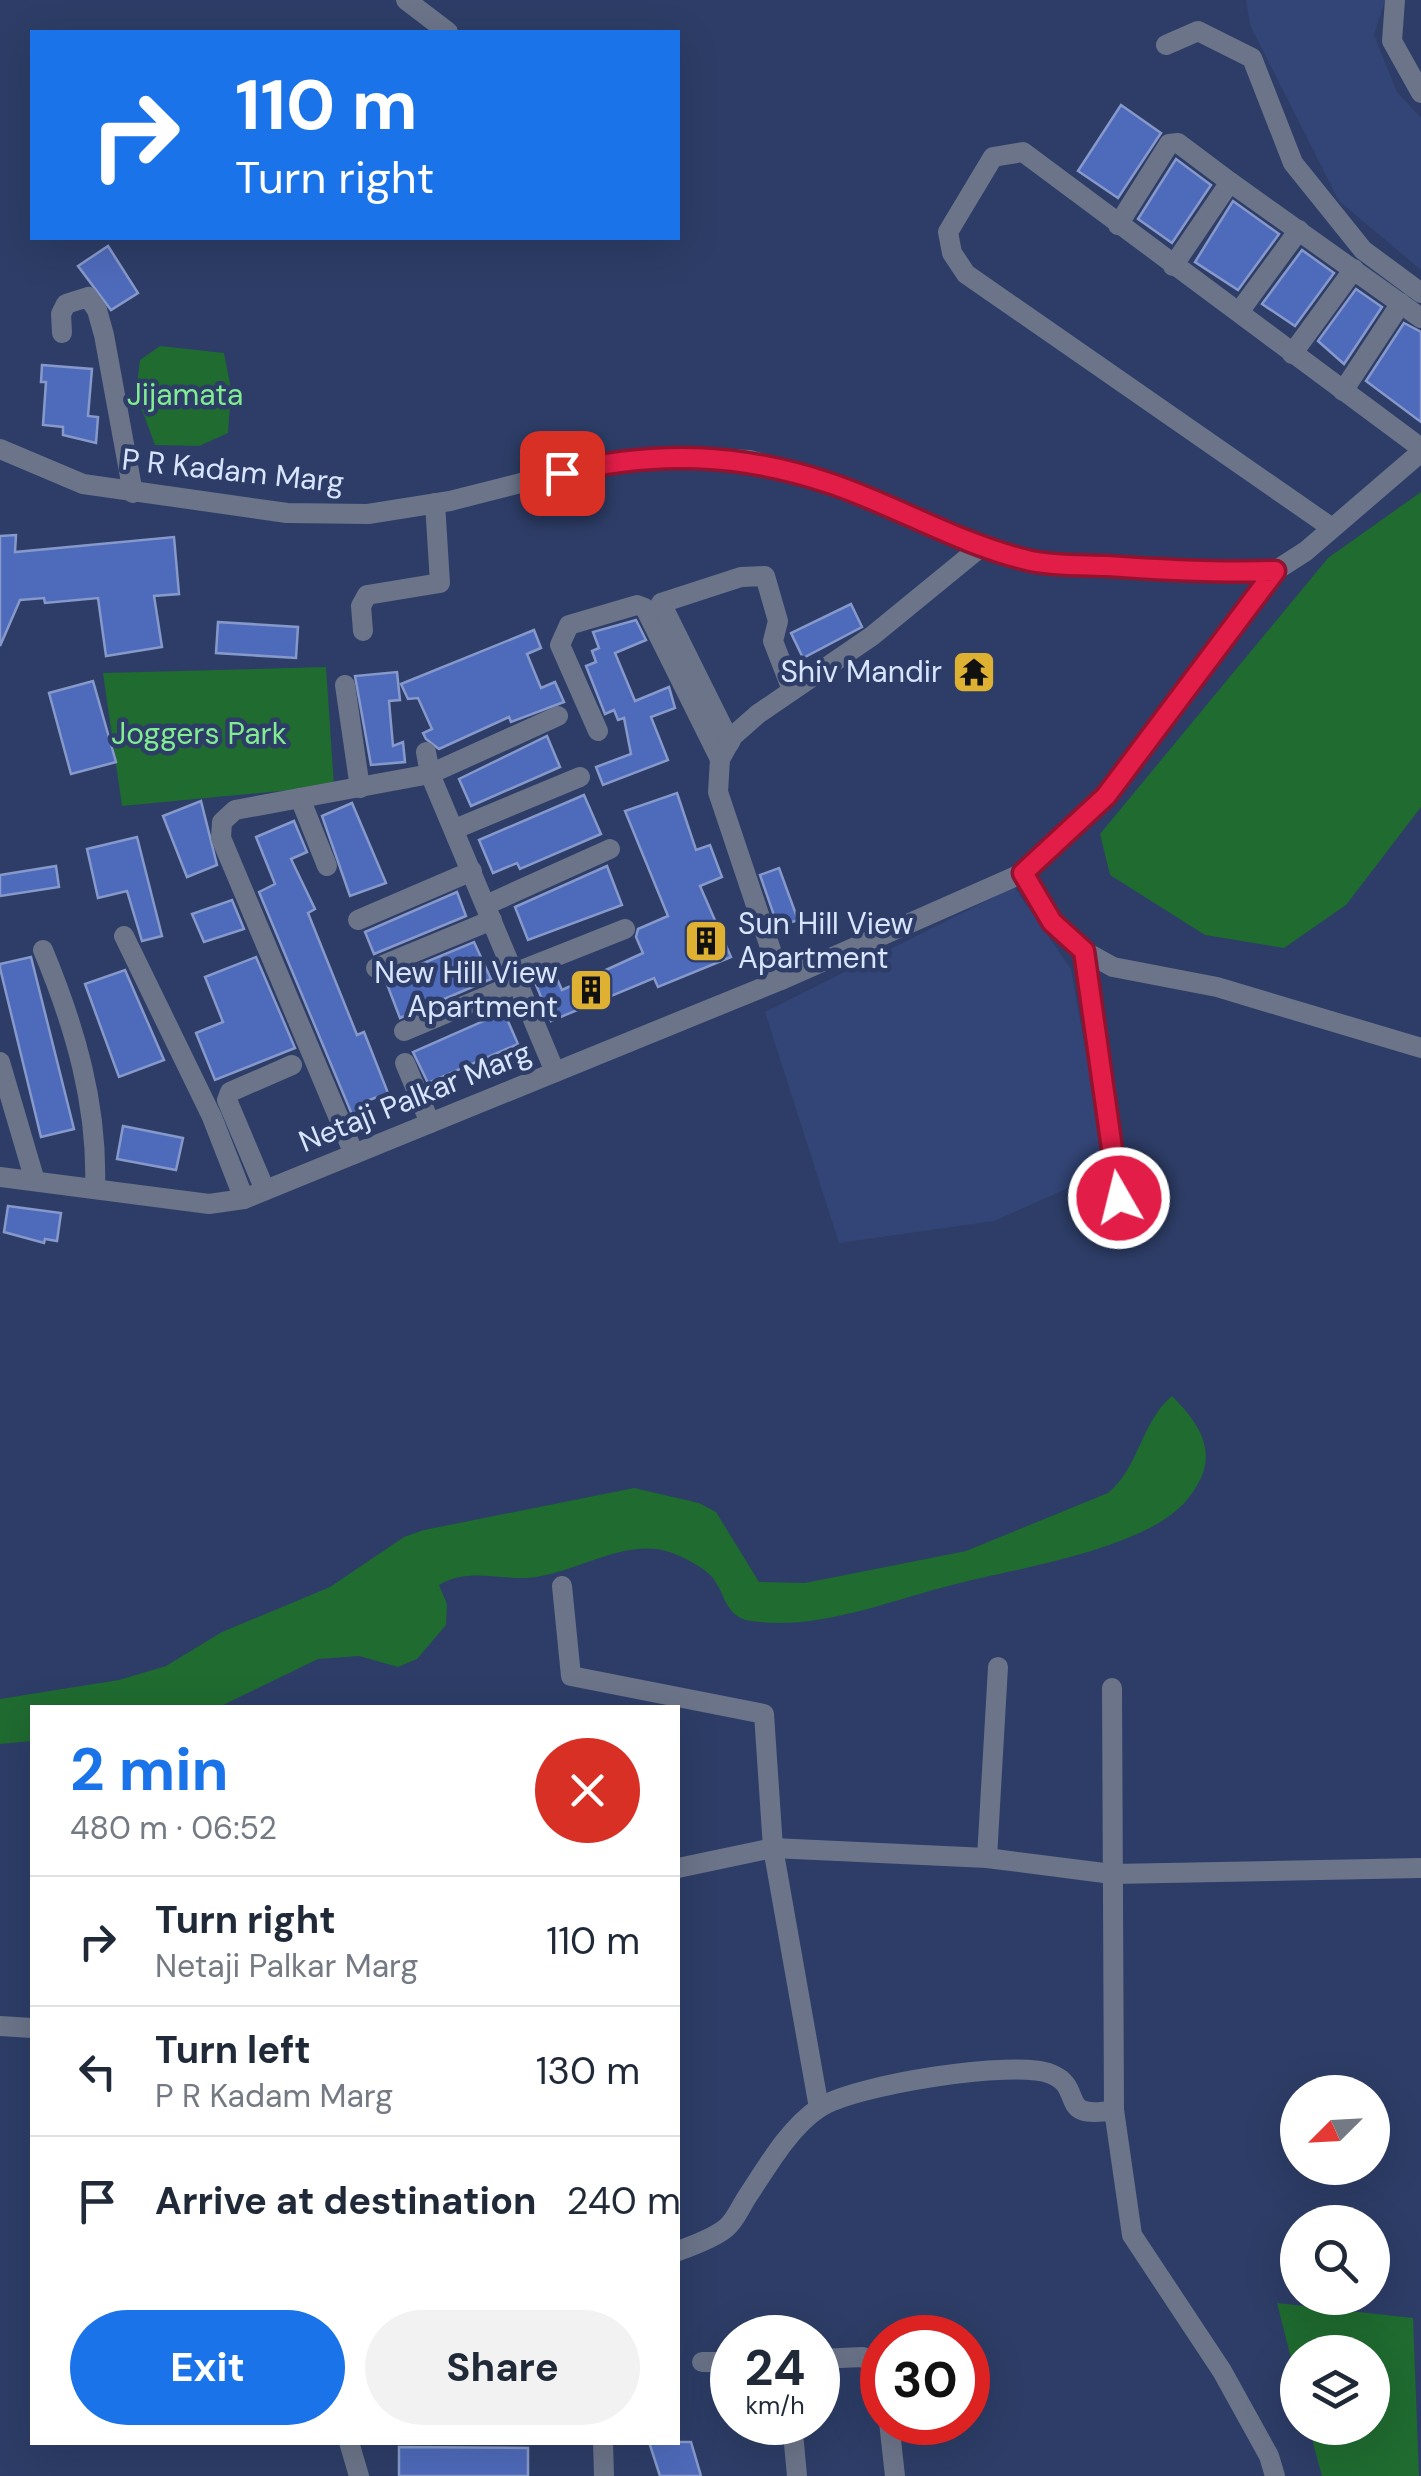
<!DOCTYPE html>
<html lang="en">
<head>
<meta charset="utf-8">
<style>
	:root { --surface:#fff; --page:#f2f2f3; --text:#1f2937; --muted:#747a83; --line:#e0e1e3; --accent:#1a73e8 }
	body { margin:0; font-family:"DM Sans",sans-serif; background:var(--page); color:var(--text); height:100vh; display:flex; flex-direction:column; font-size:38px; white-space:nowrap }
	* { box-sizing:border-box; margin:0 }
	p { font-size:32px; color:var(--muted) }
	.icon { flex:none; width:55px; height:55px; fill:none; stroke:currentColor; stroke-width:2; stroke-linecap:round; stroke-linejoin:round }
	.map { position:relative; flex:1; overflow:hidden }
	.sheet { position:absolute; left:30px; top:1705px; width:650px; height:740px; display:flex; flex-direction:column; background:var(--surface); border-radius:0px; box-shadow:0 10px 40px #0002 }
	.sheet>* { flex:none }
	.banner { position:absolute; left:30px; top:30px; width:650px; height:210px; border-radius:0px; box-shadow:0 10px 40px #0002; background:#1a73e8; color:#fff; overflow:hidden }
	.needle { width:65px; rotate:246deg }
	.fabs { position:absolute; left:1280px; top:2075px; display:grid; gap:20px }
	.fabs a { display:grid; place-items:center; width:110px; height:110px; border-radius:50%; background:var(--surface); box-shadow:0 10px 40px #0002; font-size:50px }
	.speed { position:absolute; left:710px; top:2315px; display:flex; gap:20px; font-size:50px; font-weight:700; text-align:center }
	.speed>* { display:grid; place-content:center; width:130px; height:130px; border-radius:50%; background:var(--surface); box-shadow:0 10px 40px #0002; line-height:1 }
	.speed small { font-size:25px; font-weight:400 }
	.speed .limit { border:15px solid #d22; background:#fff; color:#111 }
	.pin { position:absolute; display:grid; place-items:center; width:85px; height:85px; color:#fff; margin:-42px; border-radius:20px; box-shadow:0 5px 15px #0006 }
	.me { position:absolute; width:110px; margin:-55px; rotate:352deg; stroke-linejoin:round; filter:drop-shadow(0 0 8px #0008) }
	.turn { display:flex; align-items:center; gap:35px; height:210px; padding:0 40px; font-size:45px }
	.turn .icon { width:130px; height:130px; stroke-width:2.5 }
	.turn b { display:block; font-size:70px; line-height:85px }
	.round { display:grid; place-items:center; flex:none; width:105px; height:105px; border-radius:52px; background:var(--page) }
	.overview { display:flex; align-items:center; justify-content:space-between; height:170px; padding:0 40px }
	h1 { font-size:60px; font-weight:700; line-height:75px; color:var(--accent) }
	.primary-button { display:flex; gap:20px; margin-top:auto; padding:20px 40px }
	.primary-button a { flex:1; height:115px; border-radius:60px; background:var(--accent); color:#fff; font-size:40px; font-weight:700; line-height:115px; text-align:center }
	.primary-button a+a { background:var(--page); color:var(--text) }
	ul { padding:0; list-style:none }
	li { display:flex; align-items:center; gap:30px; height:130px; padding:0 40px; border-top:2px solid var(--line) }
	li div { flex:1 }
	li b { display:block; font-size:38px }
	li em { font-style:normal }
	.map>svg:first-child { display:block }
	.built { fill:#334576 }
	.green { fill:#1f6b30 }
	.building { fill:#4e6aba; stroke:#8699ca; stroke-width:2.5 }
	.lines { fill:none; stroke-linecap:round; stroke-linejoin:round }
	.minor { stroke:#6b7489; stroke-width:20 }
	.route-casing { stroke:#92132f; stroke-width:25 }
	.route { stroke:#e11d48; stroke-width:18 }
	.labels { text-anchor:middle; stroke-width:9; stroke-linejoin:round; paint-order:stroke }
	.park-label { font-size:30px; fill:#82ec91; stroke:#2d3d67 }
	.street-label { font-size:30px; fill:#d9e5ff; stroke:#2d3d67 }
	.poi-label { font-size:30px; fill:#d9e5ff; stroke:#2d3d67; text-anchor:end }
</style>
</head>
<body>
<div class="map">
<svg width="1421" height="2476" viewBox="0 0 1421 2476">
	<rect width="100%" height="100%" fill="#2d3d67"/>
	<g class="built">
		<path d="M1246,0H1385L1374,35L1397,92L1421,118V270L1339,201L1250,25Z"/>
		<path d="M1014,887L1071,969L1107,1171L994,1221L839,1243L765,1012Z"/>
	</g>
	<g class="green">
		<path d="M160,346L224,353L231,389L228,433L199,446L155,445L136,394L140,360Z"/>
		<path d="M1421,492V807L1346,905L1284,948L1205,935L1110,875L1100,834L1328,558Z"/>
		<path d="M326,667L334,786L122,806L103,673Z"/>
		<path d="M1172,1396C1207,1431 1220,1461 1186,1501C1144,1550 1013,1569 952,1585C888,1601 818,1631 751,1621C722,1617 726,1588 708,1573C700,1566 685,1558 675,1554C627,1534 576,1575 527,1578C497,1579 466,1568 439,1585L447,1604L446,1625L417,1659L398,1667L359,1656L318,1659L219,1707L32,1708V1741L0,1744V1699L119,1680L166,1666L222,1632L330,1587L404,1537L424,1530L634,1488L699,1503L716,1512L759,1582L805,1583L966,1551L1108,1493C1139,1468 1141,1422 1172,1396Z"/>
		<path d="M1277,2303L1413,2318L1419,2476H1322L1309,2428H1372V2352H1298L1297,2382Z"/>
	</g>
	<g class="building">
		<path d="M1121,105L1161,133L1118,198L1078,171Z"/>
		<path d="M1176,159L1211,185L1172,243L1138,219Z"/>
		<path d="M1233,201L1279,234L1238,290L1195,262Z"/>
		<path d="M108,246L138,293L111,310L78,266Z"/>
		<path d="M1302,250L1334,273L1295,326L1262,304Z"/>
		<path d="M1356,289L1382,307L1344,364L1318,341Z"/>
		<path d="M1404,323L1421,332V422L1366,381Z"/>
		<path d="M42,365L92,369L88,416L98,417L96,443L63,435V427L43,425L46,382H41Z"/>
		<path d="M16,535L15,552L174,537L179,594L154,596L162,647L106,656L98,598L45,603L44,598L20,600L0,646V536Z"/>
		<path d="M851,604L862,627L803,658L791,633Z"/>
		<path d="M636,620L646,640L615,653L635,701L669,687L675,708L651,717L668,760L603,785L596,767L631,754L624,718L618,720L614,710L605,714L586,666L596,662L592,651L599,648L593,632Z"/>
		<path d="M218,622L298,627L296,658L216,653Z"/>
		<path d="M534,630L541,648L527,654L541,688L555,682L564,702L511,722L509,717L439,749L426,739L423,733L432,729L418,698L408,699L401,684Z"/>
		<path d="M397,672L400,700L389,701L393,746L403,742L405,762L371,765L355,676Z"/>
		<path d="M93,681L116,762L71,774L49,693Z"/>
		<path d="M547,736L560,767L471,806L459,779Z"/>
		<path d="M677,793L696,850L710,845L722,877L700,886L731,957L658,987L654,978L551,1021L534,980L554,972L562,990L643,953L636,937L638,929L668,916L625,811Z"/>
		<path d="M584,795L601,834L520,869L517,863L493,873L479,840Z"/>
		<path d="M201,801L217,865L187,877L163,816Z"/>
		<path d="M352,803L386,883L350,896L322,816Z"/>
		<path d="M294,821L307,852L291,859L315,909L308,913L357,1035L364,1032L388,1093L364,1102L368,1111L353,1117L259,892L275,884L256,837Z"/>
		<path d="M137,837L162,936L142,941L127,891L98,898L87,849Z"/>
		<path d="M56,866L59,887L0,896V875Z"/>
		<path d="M607,866L622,905L528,940L515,907Z"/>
		<path d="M779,868L798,920L778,927L760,875Z"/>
		<path d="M457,892L466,916L374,954L365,932Z"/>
		<path d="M232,900L244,929L204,942L192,914Z"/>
		<path d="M474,942L491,979L400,1018L385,979Z"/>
		<path d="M31,957L74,1129L41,1137L0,968V964Z"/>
		<path d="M256,957L295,1048L215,1080L196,1033L223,1022L205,977Z"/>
		<path d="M125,970L164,1060L119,1077L85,984Z"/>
		<path d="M504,1012L518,1044L428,1083L413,1052Z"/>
		<path d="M123,1126L183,1138L176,1170L117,1159Z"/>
		<path d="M8,1206L61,1213L57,1241L45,1239L44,1243L4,1232Z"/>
		<path d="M649,2442H691L701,2476H660Z"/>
		<path d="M399,2447L528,2448V2476H399Z"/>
	</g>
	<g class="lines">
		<g class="minor">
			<path d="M406,0L448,32"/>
			<path d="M1395,0L1392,41L1421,93"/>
			<path d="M1166,45L1198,31L1252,58L1293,163L1363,250L1421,293"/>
			<path d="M1118,225L1169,144L1178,143L1230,182"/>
			<path d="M1173,266L1230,182L1421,318"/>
			<path d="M1239,312L1299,230"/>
			<path d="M62,333L61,314L66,304L88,297L97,310L104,335L133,493"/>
			<path d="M1292,354L1354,269"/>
			<path d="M1343,391L1401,303"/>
			<path d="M0,449L83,484L287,513L368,514L450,501L599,463L686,457L750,460L833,484L982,546L1034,561L1215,573L1275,571L1306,551L1421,452"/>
			<path d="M1332,528L966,274L952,253L948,232L993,157L1023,152L1421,448"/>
			<path d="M363,631L361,606L367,595L440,583L435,503"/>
			<path d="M345,685L360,788"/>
			<path d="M598,731L560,645L569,625L637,605L645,608L720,759"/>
			<path d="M730,742L661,603L741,577L765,576L778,621L773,641L792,690"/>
			<path d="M426,752L430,774L558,716"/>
			<path d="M300,798L327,866"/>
			<path d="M455,829L580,777"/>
			<path d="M1023,873L1053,923L1084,951L1113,967L1217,987L1421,1048"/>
			<path d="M486,905L610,849"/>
			<path d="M358,920L472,871"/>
			<path d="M124,936L212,1117L244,1199"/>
			<path d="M43,950C75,1027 98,1105 95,1189"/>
			<path d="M1084,951L1119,1198"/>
			<path d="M376,968L492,920"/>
			<path d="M514,973L625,929"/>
			<path d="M781,980L718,792L720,759L733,736L758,714L872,636L982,546"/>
			<path d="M404,1031L518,983"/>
			<path d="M0,1062L35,1181"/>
			<path d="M405,1063L430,1123"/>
			<path d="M354,1154L221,838L222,822L235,810L430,774L555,1072"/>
			<path d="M0,1177L209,1204L244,1199L781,980L1023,873L1106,796L1275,571"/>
			<path d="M265,1190L227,1100L230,1092L292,1065"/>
			<path d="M562,1586L571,1676L764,1714L773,1848L819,2108"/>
			<path d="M1112,1688L1114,2110L1132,2235L1222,2371L1269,2456L1275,2476"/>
			<path d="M987,1858L998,1667"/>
			<path d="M678,1868L773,1848L987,1858L1112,1874L1421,1868"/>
			<path d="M0,2026L32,2028"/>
			<path d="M678,2251C692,2246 714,2238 726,2228C735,2221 741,2206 747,2197C767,2167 789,2128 819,2108C853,2085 1015,2059 1051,2074C1086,2088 1055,2121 1114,2110"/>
			<path d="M818,2359L863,2357L882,2371"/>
			<path d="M702,2362H732"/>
			<path d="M792,2422L797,2476"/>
			<path d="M889,2422L895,2476"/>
			<path d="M349,2442L359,2476"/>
			<path d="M603,2442L604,2476"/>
		</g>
	</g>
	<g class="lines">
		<g class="route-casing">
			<path id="route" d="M562,473C655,450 741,453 832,484C899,507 961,545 1031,561C1055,566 1082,565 1107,566C1163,570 1218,573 1275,571L1106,796L1023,873L1052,922L1084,951L1119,1198"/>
		</g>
		<use href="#route" class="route"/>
	</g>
	<defs>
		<g id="temple-square" transform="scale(2.25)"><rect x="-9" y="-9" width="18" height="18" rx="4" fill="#deb133" stroke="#2d3d67"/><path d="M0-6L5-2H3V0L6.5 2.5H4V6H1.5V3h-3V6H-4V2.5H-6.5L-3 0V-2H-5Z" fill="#111"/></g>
		<g id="building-square" transform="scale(2.25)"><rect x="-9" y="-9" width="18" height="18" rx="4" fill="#deb133" stroke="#2d3d67"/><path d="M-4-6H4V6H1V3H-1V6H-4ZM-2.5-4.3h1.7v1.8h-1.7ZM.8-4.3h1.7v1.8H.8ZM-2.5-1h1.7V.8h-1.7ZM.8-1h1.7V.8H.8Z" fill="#111"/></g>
	</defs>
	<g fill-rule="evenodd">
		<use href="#temple-square" x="974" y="672"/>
		<use href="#building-square" x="706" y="941"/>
		<use href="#building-square" x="591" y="990"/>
	</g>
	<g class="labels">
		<g class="park-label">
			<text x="185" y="405">Jijamata</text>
			<text x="199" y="744">Joggers Park</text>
		</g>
		<g class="street-label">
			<text transform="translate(233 471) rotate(6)" y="10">P R Kadam Marg</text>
			<text transform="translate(415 1097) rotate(-22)" y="10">Netaji Palkar Marg</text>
		</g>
		<g class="poi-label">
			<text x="942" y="682">Shiv Mandir</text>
			<text x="738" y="934" text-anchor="start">Sun Hill View<tspan x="738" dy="34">Apartment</tspan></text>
			<text x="558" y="983">New Hill View<tspan x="558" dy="34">Apartment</tspan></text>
		</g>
	</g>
</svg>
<div class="fabs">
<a><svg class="needle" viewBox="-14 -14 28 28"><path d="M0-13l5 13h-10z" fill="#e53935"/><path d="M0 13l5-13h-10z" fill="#747a83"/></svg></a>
<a><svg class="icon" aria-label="search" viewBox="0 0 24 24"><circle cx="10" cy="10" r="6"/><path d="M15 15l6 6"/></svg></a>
<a><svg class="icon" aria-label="layers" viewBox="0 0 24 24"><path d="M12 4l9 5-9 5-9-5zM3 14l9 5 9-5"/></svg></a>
</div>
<div class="speed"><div>24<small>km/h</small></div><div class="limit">30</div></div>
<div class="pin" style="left:562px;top:473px;background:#d93025"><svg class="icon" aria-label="arrive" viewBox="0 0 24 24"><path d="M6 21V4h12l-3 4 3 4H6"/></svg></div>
<svg class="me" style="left:1119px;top:1198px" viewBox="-20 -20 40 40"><circle r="17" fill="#e11d48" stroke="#fff" stroke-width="3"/><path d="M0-11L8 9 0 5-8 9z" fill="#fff"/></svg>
<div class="banner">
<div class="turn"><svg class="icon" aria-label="right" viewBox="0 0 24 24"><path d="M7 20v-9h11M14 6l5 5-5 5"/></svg><div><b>110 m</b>Turn right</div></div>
</div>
<section class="sheet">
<div class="overview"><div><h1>2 min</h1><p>480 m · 06:52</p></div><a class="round" style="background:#d93025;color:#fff"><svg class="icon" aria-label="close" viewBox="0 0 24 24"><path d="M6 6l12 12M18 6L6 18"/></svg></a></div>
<ul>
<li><svg class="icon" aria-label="right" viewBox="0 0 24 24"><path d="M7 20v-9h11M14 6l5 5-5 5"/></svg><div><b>Turn right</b><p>Netaji Palkar Marg</p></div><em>110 m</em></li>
<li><svg class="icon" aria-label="left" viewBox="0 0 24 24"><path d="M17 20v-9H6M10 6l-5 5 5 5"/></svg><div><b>Turn left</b><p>P R Kadam Marg</p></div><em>130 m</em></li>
<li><svg class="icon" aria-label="arrive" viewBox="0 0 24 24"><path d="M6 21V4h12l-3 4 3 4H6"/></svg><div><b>Arrive at destination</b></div><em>240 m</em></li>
</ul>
<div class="primary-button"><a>Exit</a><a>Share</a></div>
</section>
</div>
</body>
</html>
